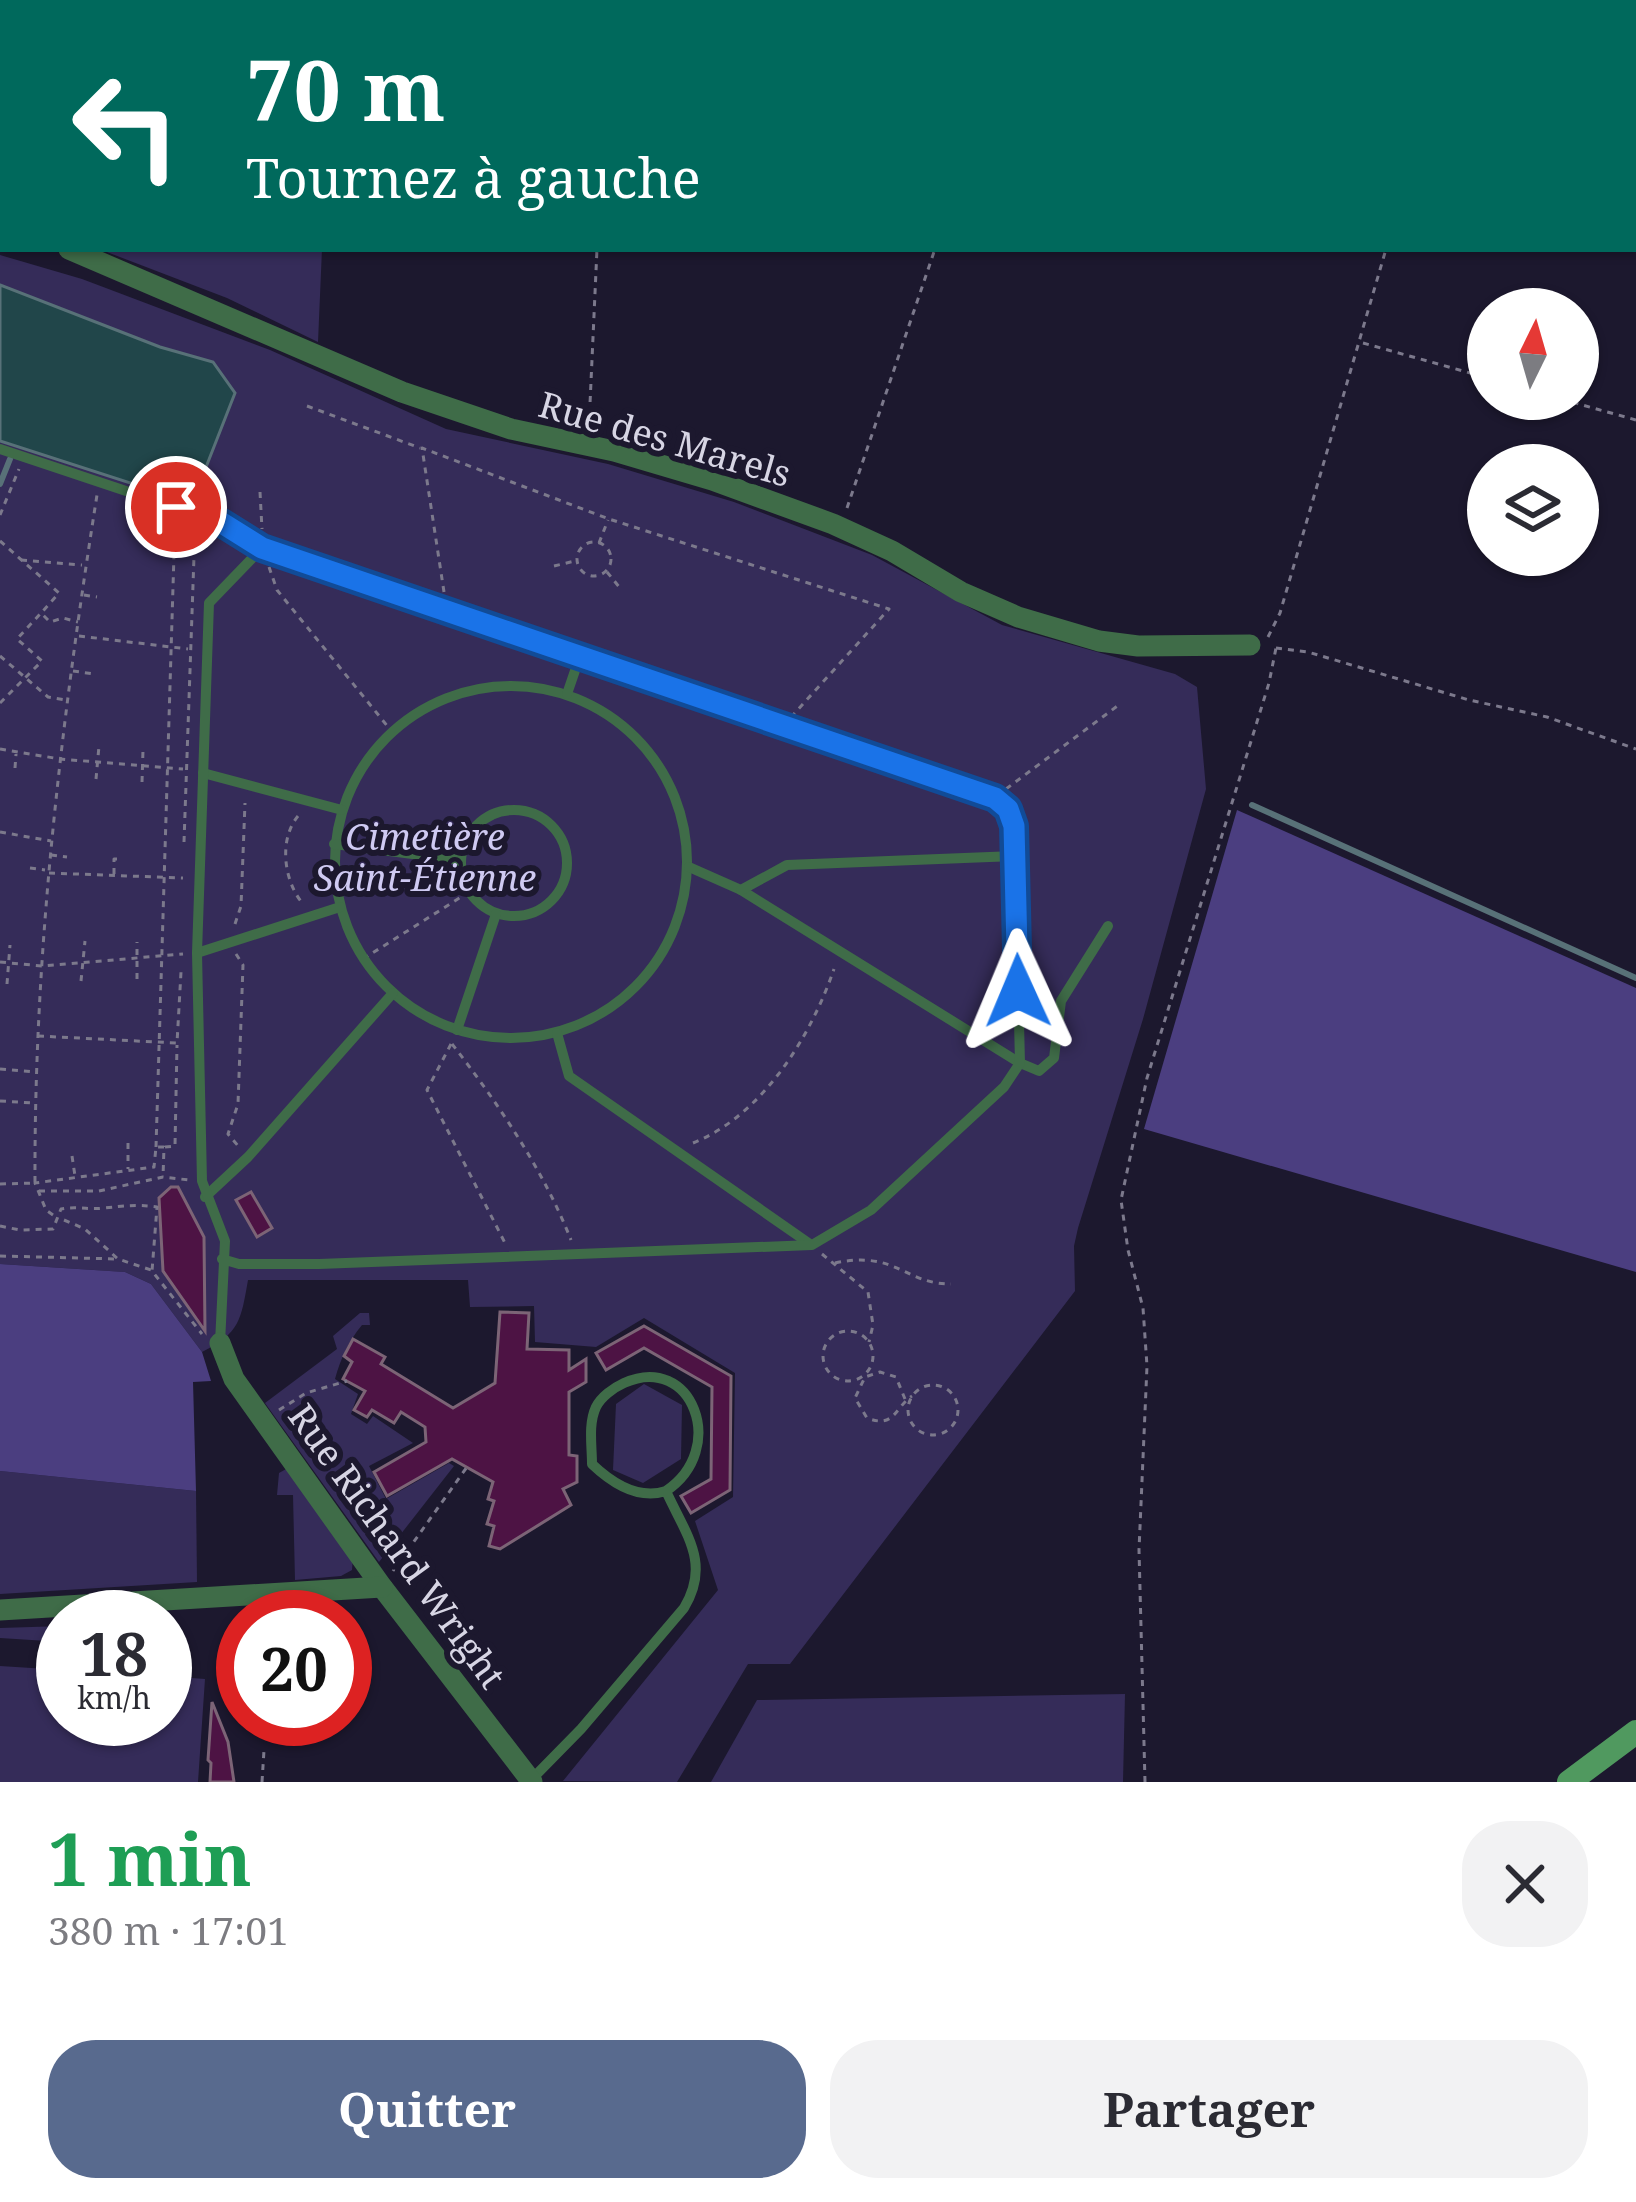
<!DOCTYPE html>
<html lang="fr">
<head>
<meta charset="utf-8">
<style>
	:root { --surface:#fff; --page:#f2f2f3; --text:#2b2b33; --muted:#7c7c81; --accent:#586a8e }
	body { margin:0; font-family:"Noto Serif",serif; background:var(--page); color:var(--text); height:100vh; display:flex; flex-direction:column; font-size:45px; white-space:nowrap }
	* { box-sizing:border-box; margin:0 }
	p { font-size:39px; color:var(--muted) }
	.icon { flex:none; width:66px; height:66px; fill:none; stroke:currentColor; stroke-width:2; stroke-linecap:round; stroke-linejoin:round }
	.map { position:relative; height:1782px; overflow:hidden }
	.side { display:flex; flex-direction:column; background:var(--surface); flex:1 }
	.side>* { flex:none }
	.top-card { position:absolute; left:0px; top:0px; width:1638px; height:252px; box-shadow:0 3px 9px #0004; background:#00695c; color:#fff; overflow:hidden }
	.needle { width:78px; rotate:5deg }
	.fabs { position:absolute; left:1467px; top:288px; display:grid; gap:24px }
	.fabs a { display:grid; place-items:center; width:132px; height:132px; border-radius:50%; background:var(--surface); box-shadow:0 3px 9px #0004; font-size:60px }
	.speed { position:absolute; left:36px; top:1590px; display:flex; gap:24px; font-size:60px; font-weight:700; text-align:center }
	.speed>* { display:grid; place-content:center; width:156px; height:156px; border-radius:50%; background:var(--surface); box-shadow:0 3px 9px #0004; line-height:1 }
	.speed small { font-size:30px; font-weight:400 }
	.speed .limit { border:18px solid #d22; background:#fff; color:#111 }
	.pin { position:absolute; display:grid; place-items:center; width:102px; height:102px; color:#fff; margin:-51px; border:6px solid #fff; border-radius:50%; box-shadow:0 3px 12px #0007 }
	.me { position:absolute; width:132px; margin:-66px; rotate:359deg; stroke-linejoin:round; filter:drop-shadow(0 0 9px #0008) }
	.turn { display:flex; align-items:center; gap:42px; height:252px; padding:0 48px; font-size:54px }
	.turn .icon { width:156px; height:156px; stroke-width:2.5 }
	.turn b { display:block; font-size:84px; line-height:102px }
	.round { display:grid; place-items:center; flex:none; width:126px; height:126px; border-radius:48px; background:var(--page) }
	.head { display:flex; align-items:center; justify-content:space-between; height:204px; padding:0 48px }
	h1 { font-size:72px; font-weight:700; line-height:90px; color:#1e9e55 }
	.action { display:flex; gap:24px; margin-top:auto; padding:24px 48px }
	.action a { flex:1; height:138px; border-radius:48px; background:var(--accent); color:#fff; font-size:48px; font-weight:700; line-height:138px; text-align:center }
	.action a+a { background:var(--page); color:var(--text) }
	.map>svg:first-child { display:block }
	.green { fill:#352c59 }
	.forest { fill:#4b3e80 }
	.water { fill:#21464a; stroke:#587178; stroke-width:3 }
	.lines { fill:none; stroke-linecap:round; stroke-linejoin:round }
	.stream { stroke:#587178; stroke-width:6 }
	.building { fill:#4d1344; stroke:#7c6476; stroke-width:3 }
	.path { stroke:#7c798c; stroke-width:3; stroke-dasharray:6 6; stroke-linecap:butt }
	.lane { stroke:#3f6c48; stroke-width:10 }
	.street { stroke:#3f6c48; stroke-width:21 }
	.secondary { stroke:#50995f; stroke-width:24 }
	.route-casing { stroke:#114b97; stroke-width:30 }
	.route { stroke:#1a73e8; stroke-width:21 }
	.labels { text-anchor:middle; stroke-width:12; stroke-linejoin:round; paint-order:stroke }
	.street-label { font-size:36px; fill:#d7d5e4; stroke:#1c182e }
	.park-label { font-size:36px; font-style:italic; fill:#cfcaf2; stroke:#1c182e }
</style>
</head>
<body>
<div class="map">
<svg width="1636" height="1782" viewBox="0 0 1636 1782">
	<rect width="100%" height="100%" fill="#1c182e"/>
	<g class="green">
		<path d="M1,0H335L3,3V211Z"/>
		<path d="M99,249H322L318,342L227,298Z"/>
		<path d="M0,255L82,279L270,350L446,429L608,464L734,502L872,555L1002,625L1175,674L1197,687L1206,789L1143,1019L1078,1228L1074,1246L1075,1291L790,1664H748L677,1782L563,1781L718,1590L695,1521L733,1497L735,1373L644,1318L596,1347L535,1342L534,1306L470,1307L468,1280H248C241,1320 240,1333 202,1352L151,1284L125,1272L0,1264Z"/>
		<path d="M360,1313H369L370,1325H362C348,1342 341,1358 335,1379L358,1394L351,1414L367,1424L373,1416L413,1443L369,1466L386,1499L449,1463L454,1466L379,1562L265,1403L337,1349L333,1336Z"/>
		<path d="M644,1384L682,1405L681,1459L643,1483L613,1470L616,1404Z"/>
		<path d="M288,1468L353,1557L352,1570L341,1576L295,1580L293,1495H277L279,1473Z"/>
		<path d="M0,1471L196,1491L197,1582L0,1594Z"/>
		<path d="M63,1626V1647L47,1641L0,1638V1628Z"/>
		<path d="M0,1666L63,1670V1719H165V1676L205,1679L198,1782H0Z"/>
		<path d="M1125,1694L1123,1782H711L757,1700Z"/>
	</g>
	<g class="forest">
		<path d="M1237,810L1636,988V1272L1144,1129Z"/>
		<path d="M0,1264L125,1272L151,1284L202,1352L211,1381L193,1382L196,1491L0,1471Z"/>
	</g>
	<path class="water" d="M0,285L160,347L213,362L235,393L192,503L0,441Z"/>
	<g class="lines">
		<g class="stream">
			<path d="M0,484L10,459"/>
			<path d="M1252,805L1636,978"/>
		</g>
	</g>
	<g class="building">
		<path d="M171,1187H178L204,1237L205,1331L163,1271L159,1198Z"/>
		<path d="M251,1192L272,1228L257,1237L236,1200Z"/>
		<path d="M500,1312L529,1313L527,1349L569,1350V1370L586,1359V1382L569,1392V1455L577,1456V1482L563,1489L571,1505L500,1549L489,1546L494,1526L487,1524L494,1501L488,1499L493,1482L452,1459L387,1496L374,1472L426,1442L425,1427L401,1412L394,1423L372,1410L367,1417L354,1410L365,1391L343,1379L352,1362L344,1356L353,1339L385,1357L381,1364L453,1408L495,1383Z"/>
		<path d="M644,1326L731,1376L730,1490L691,1513L681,1496L711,1479L712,1387L644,1348L606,1370L596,1353Z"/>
		<path d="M212,1702L228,1742L234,1782H210L211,1763L208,1760Z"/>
	</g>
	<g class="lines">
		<g class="path">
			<path d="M608,3V0"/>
			<path d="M1017,3L1018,0"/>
			<path d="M1426,3V0"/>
			<path d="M1363,343L1488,378"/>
			<path d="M1561,399L1636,420"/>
			<path d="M307,406L420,448"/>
			<path d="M589,426L597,249"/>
			<path d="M260,492L262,529"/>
			<path d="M847,508L935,249"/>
			<path d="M0,515L19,469"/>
			<path d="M0,541L59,593L42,612"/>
			<circle cx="594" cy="559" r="17"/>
			<path d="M599,543L608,520"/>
			<path d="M21,560L82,565"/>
			<path d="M554,566L575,561"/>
			<path d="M269,567L277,590L393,733"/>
			<path d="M607,572L620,588"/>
			<path d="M444,592L422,448L609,519L889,609L793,715"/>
			<path d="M84,595L97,597"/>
			<path d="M79,636L188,649"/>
			<path d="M1268,637L1280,613L1386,249"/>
			<path d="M1276,648L1308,652L1469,700L1547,717L1636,749"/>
			<path d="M0,656L48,697L66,700"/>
			<path d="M73,671L94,674"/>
			<path d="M0,703L42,661L17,639L41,613L50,622L63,618L78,622"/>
			<path d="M0,749L60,759L183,769"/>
			<path d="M15,768L16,754"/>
			<path d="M96,779L99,746"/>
			<path d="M142,782L143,750"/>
			<path d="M1006,789L1120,704"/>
			<path d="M298,816C278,840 284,883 304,905"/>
			<path d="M0,832L51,841"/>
			<path d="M184,842L195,528"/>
			<path d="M51,855L67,857"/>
			<path d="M30,868L45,870"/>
			<path d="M49,873L183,878"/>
			<path d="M114,874V859H118"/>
			<path d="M235,924L241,906L245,803"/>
			<path d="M236,954L243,965L238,1104L228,1134L239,1147"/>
			<path d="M363,959L469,892"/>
			<path d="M0,962L42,966L183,954"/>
			<path d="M137,979V942"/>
			<path d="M81,981L85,941"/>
			<path d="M7,984L10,945"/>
			<path d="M38,1036L177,1043L181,972"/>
			<path d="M451,1044L427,1090L505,1243"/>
			<path d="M452,1044C498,1103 544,1171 571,1240"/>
			<path d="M0,1069L35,1072"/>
			<path d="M0,1101L34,1103"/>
			<path d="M128,1143V1169"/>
			<path d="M693,1143C763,1115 811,1036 834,969"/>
			<path d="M156,1147L175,521"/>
			<path d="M165,1147L175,1146L177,1045"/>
			<path d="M72,1156L75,1176"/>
			<path d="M0,1184L35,1183C34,952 61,723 97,495"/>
			<path d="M39,1191H99L163,1177L189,1180"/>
			<path d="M53,1215L46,1210L35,1183L154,1167L156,1147H164L163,1177"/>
			<path d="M64,1220L85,1229L118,1259L151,1270"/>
			<path d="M0,1226L20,1230L53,1229L61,1209C77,1206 89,1210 104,1208C124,1206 137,1204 157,1207L152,1271L202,1334"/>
			<path d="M822,1254L868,1292L873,1325L869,1342"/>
			<path d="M0,1256L118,1259"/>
			<path d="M835,1263C896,1250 904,1284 951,1284"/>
			<circle cx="848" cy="1356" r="25"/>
			<circle cx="933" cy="1410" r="25"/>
			<path d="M905,1399L896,1377L880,1372L865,1377L855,1398L867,1418C895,1429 895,1407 912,1396"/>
			<path d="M279,1410L306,1393L347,1381"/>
			<path d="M393,1571L467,1467"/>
			<path d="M262,1782L264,1750"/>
			<path d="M1145,1782L1139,1550L1147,1366L1143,1308L1128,1250L1121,1200L1147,1078L1269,683L1276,648"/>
		</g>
		<g class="lane">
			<path d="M0,449L222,523L262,548"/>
			<circle cx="511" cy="862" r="176"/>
			<path d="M567,694L580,656"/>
			<path d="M203,773L342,810"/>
			<circle cx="514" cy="863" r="53"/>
			<path d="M334,844L460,860"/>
			<path d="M689,867L741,890L1020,1063L1039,1071L1054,1058L1061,1001L1108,926"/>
			<path d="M741,890L787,865L1015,856"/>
			<path d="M197,953L340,907"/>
			<path d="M457,1030L496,914"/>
			<path d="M557,1033L569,1076L810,1244"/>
			<path d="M205,1197L248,1157L393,993"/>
			<path d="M220,1343L225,1241L202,1181L197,953L209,603L262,548L995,798C1014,815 1014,831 1015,856L1020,1063L1004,1087L871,1210L812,1245L319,1264H239L222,1259"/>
			<path d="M531,1780L581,1729L684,1608C711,1563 686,1535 666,1491C638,1500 612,1483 592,1464C592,1446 588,1424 596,1407C601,1397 613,1388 624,1383C692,1352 729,1449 666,1491"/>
		</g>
		<g class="street">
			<path d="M0,223L3,224"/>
			<path d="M69,249L402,392L511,429L614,451L712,480L833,524L892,551L961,592L1018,617L1099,641L1138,646L1250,645"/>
			<path d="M220,1343L234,1379L382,1587L532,1782"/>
			<path d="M0,1610L382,1587"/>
		</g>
		<path class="secondary" d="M1569,1782L1636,1732"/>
	</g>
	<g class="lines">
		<g class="route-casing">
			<path id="route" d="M176,507L222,523L262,548L995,798L1008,809L1014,826L1018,991"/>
		</g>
		<use href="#route" class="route"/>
	</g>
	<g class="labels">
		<g class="street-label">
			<text transform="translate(665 439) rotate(16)" y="13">Rue des Marels</text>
			<text transform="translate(397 1546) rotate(54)" y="13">Rue Richard Wright</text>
		</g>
		<g class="park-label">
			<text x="425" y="850">Cimetière<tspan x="425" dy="41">Saint-Étienne</tspan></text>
		</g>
	</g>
</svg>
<div class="fabs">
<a><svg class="needle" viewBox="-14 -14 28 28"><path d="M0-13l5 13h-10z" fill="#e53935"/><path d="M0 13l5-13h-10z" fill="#7c7c81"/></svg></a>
<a><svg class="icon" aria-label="layers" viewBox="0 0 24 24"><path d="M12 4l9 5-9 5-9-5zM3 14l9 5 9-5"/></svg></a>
</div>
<div class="speed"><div>18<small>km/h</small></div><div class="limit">20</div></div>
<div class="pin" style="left:176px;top:507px;background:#d93025"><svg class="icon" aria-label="arrive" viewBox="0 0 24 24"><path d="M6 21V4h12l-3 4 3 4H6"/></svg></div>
<svg class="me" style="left:1018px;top:991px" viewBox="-20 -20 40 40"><path d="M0-17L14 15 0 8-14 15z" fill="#1a73e8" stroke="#fff" stroke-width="4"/></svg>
<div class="top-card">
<div class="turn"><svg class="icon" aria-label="left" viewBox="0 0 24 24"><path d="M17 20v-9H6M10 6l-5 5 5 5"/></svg><div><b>70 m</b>Tournez à gauche</div></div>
</div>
</div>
<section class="side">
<div class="head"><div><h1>1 min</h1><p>380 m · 17:01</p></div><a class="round"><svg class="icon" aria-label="close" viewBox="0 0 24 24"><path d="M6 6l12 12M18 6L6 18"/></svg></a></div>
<div class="action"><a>Quitter</a><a>Partager</a></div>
</section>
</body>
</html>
